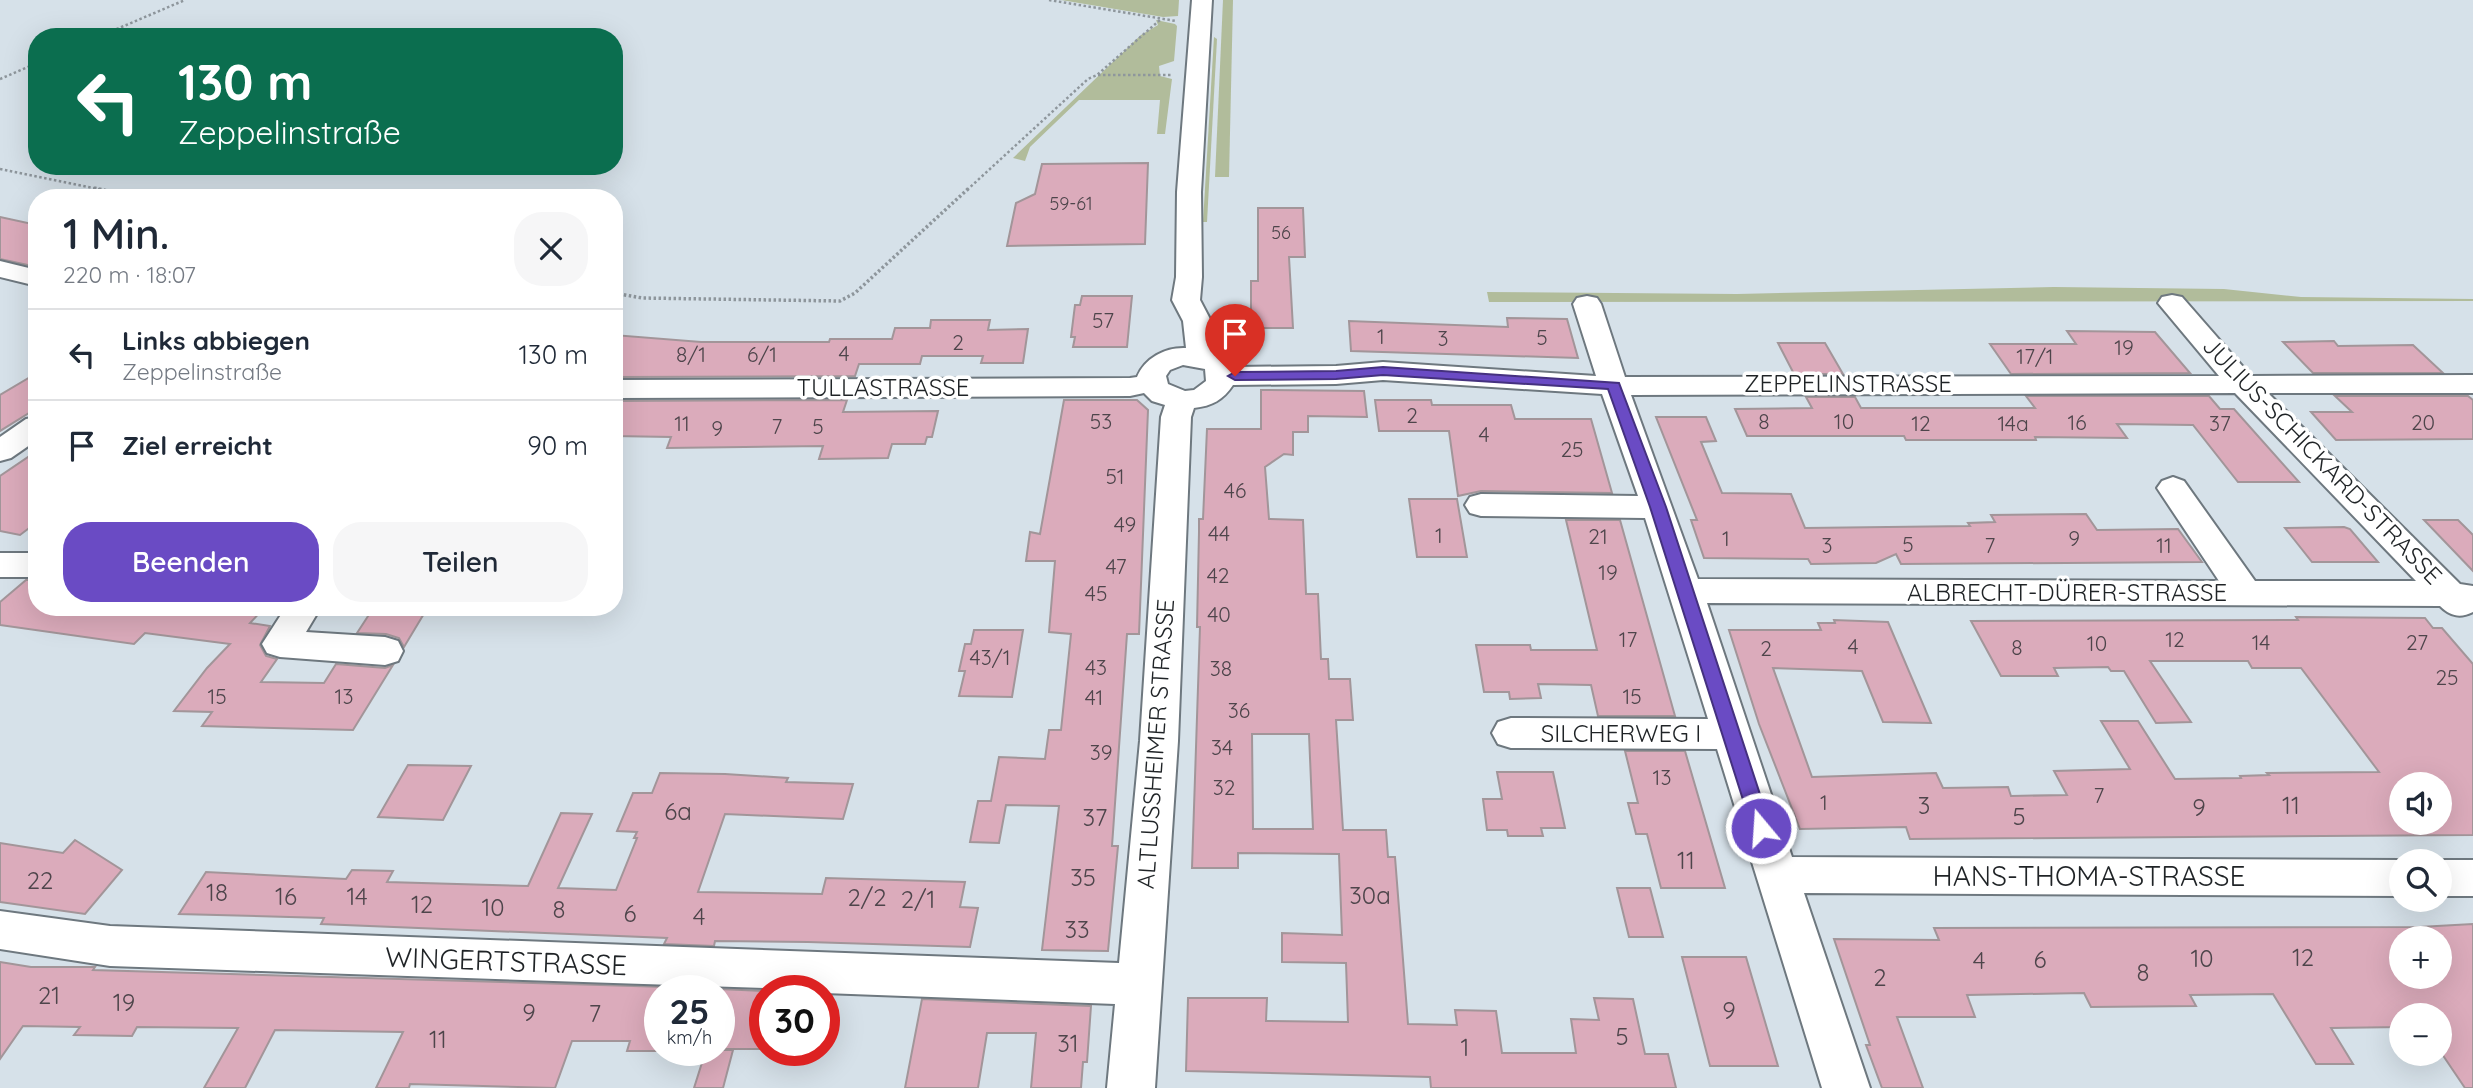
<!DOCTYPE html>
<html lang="de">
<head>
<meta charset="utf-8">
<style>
	:root { --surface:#fff; --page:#f6f6f7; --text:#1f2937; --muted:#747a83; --line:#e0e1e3; --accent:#6a4bc4 }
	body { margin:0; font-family:Quicksand,sans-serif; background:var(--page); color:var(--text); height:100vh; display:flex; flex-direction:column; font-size:26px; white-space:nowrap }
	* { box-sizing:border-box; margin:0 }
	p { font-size:23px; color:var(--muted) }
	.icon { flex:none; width:38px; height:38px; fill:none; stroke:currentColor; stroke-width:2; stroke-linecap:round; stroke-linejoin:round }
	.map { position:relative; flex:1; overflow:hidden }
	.sheet { position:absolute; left:28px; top:189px; width:595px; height:427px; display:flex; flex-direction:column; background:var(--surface); border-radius:28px; box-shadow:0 7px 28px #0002 }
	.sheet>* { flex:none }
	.top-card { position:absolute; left:28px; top:28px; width:595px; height:147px; border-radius:28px; box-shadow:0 7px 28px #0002; background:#0b6e4f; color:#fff; overflow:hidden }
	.tools { position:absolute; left:2389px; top:772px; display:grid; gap:14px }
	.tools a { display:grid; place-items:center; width:63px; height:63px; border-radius:50%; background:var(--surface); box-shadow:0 7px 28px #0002; font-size:35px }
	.speed { position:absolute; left:644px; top:975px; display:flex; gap:14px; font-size:35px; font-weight:700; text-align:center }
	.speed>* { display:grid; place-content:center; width:91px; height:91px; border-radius:50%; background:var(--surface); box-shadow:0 7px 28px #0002; line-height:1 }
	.speed small { font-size:18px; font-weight:400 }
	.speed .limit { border:10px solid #d22; background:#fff; color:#111 }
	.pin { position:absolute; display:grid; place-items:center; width:60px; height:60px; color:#fff; margin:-72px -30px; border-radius:50% 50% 50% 0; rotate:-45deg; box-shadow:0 0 7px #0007 }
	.pin .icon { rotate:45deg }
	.me { position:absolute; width:77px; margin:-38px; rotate:342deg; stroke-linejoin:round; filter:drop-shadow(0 0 5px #0008) }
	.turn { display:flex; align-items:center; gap:24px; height:147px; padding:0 35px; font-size:32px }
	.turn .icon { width:91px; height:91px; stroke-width:2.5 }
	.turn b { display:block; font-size:49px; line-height:60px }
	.round { display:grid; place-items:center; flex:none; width:74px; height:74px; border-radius:28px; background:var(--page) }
	.headline { display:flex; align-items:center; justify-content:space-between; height:119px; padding:0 35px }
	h1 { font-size:42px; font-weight:600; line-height:52px }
	.button { display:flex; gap:14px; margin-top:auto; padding:14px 35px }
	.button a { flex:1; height:80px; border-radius:28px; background:var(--accent); color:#fff; font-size:28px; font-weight:600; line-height:80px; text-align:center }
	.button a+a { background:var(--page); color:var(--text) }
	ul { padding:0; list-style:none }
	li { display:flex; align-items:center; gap:21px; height:91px; padding:0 35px; border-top:2px solid var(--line) }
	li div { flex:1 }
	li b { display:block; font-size:26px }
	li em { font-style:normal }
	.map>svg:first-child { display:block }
	.green { fill:#b1bc9b }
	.building { fill:#dbabbb; stroke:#a29599; stroke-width:2; fill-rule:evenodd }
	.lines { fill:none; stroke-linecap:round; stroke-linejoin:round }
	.minor-casing { stroke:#6e787f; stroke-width:4 }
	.path-far1 { stroke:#8e969c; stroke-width:2.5; stroke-dasharray:2.5 2.5; stroke-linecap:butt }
	.path { stroke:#8e969c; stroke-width:3.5; stroke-dasharray:2.5 2.5; stroke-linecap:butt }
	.minor { fill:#fff; fill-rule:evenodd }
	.route { fill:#6a4bc4; stroke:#45317f; stroke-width:2 }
	.labels { text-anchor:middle; stroke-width:7; stroke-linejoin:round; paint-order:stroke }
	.far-number-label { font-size:18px; fill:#4e454b }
	.number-label { font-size:21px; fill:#4e454b }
	.street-label { font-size:24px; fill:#1f2326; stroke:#fff }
	.near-number-label { font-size:24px; fill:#4e454b }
	.near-street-label { font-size:28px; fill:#1f2326; stroke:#fff }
</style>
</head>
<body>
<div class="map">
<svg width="2473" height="1088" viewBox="0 0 2473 1088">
	<rect width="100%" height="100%" fill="#d6e1e9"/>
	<g class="green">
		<path d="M1061,0H1179L1178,16L1163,17Z"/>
		<path d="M1223,0H1233L1229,177H1215Z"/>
		<path d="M1156,20L1175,24L1177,26L1174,61L1159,66L1160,76L1172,79L1165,134H1157L1160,100H1079L1030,147L1025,161L1013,158L1141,35L1158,25Z"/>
		<path d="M1214,37L1217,39L1207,222H1203Z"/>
		<path d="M2054,287L2224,289L2301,297L2473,299V301L1489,302L1487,292L1737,294Z"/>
	</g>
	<g class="building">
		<path d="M1148,163L1145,244L1007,246L1016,203L1035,194L1042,164Z"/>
		<path d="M1258,208H1303L1305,257H1289L1293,328H1251V281H1258Z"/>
		<path d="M0,217L37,225V267L0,259Z"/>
		<path d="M1082,296H1132L1127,347H1073L1075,337H1071L1075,305H1080Z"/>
		<path d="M1507,318L1567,319L1578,358L1351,351L1349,321L1508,327Z"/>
		<path d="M931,320H990L988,330L1028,329L1023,363H981L983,356H922L920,364H859L855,376L614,377V335L701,342H829L830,339H892L895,328H930Z"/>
		<path d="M2067,331L2155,332L2190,373L2011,374L1990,344H2076Z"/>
		<path d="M2334,341L2338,346L2413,345L2443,373H2313L2283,342Z"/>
		<path d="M1778,343H1825L1843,374H1794Z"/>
		<path d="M37,373V408L0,431V395Z"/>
		<path d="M1261,390L1364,391L1367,417L1308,416V432H1293V455L1284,454L1265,467L1269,519L1303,520L1306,594H1318L1321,659H1328L1329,679H1350L1353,720H1336L1343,830H1386L1388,857H1395L1408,1024L1457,1025L1455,1010L1496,1011L1502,1053H1576L1571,1019L1599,1020L1594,998L1633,999L1645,1054H1668L1676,1088H1431L1430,1077L1186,1071L1188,998H1267L1266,1021L1348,1022L1346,963L1282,962V933L1342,935L1339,854L1238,853V868H1192L1200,627H1197L1199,532V519H1203L1207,429H1261ZM1252,734H1309L1313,829H1253Z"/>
		<path d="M2026,396H2209L2220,409H2234L2299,482H2238L2193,425L2117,424L2127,438L2035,437L2036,440H1906L1904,436H1747L1735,409L1812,408L1806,397H1855L1861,408H2035Z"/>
		<path d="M2335,396H2468L2473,400V439L2336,440L2311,412H2352Z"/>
		<path d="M847,400L843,412L938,411L932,437H927L925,444H892L888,458L819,459L823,446L667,448L671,437L614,436V401Z"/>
		<path d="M1064,400H1137L1148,410L1139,634H1127L1112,846H1118L1108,951L1042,950L1059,806L1006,805L999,843L970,842L978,801H991L999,757L1045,759L1049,730H1061L1071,634L1049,632L1055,561H1026L1030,532L1040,534Z"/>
		<path d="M1375,400H1431L1432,405H1511L1515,419H1591L1612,493L1481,491L1458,496L1449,431H1379Z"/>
		<path d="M1656,417H1706L1716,441L1701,442L1722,493L1791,494L1805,528L1970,526L1968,523L1995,522L1991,515L2086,514L2097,530L2178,529L2202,562L1901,564L1896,554L1876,563L1811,564L1808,559L1704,558L1691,520H1697Z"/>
		<path d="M37,451V522L20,535L0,531V476Z"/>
		<path d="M1409,499H1457L1467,557H1417Z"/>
		<path d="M1566,520H1620L1675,716H1598L1591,685L1538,684L1541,698L1510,699L1509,692H1484L1476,645H1530L1531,650H1597Z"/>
		<path d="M2424,520H2458L2473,535V571Z"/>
		<path d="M2344,527L2350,529L2378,562H2312L2285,528Z"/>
		<path d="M26,580H37V607H265L250,623L270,626L260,645L266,656L277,659L261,682L324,683L336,664L385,668L393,665L353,730L202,726L212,712L174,711L207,668L230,644L145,633L134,644L0,625V602Z"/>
		<path d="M374,607H428L404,647L399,638L386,634L357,633Z"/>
		<path d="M2296,617L2425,618L2433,628H2442L2473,664V835L1910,839L1906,827L1800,829L1759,724L1729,630H1821L1818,623H1835L1834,620L1888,622L1931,723L1883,722L1862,671L1773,668L1812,777L1936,773L1943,788L2008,787L2011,796L2067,795L2054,771L2130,769L2101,721H2138L2175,779L2241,778L2240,776L2269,775L2267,773L2379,772L2301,668H2252L2248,661H2150L2191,722L2156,723L2124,671H2111L2108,667L2054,668L2058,676H2001L1971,621L2298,620ZM2401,784H2440V822H2401Z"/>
		<path d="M974,630H1023L1012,697L959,696L965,671H959L965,644H971Z"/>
		<path d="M1625,751H1685L1725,888H1661L1647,834H1636L1628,803H1638Z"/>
		<path d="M408,765L471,766L443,820L378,817Z"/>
		<path d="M1497,772H1553L1565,828H1541L1543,836H1508L1507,830H1487L1483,799H1502Z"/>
		<path d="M660,773L725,774L788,778L786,782L853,784L843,819L725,814L698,892L822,894L826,878L965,882L960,907L978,908L970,947L808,942L715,941L714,946L664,944L667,938L321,924L324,918L179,914L206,872L346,879L352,870L393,871L387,882L528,886L561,813L592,814L558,888L616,890L637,838H634L637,832L617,831L633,793H652Z"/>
		<path d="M75,840L122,870L85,914L0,902V843L63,853Z"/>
		<path d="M1617,888H1650L1663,937H1629Z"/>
		<path d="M2473,924V1088H2465L2440,1051V1015H2401V1027L2331,1028L2353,1064H2316L2273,994L2190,995L2196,1006L2091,1007L2084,993L1967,995L1975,1017H1897L1923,1088H1882L1866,1045H1870L1834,939L1939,940L1934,928L2419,927ZM2401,938H2440V976H2401Z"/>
		<path d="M1682,957H1746L1778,1066H1710Z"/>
		<path d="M0,962L31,967H95L93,970L700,988L660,990V1051H627L630,1041H572L555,1088L410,1084L409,1088H376L403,1032L275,1030L245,1088H204L238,1028L137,1027L132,1036L74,1035L80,1027L23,1026L0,1059Z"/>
		<path d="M719,989L765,991V1049H719Z"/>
		<path d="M922,999L1091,1006L1087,1062H1083L1081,1088H1031L1036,1033H987L978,1088H905Z"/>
		<path d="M706,1050H733L723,1088H694Z"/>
	</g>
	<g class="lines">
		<g class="minor-casing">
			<g id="minor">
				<path d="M1192,0H1212L1201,192L1202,277L1200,300L1211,321L1215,353L1226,357L1232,367L1336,366L1383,362L1596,376L1573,304L1577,298L1587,296L1597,298L1601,304L1625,377L2219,376L2158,303L2162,297L2172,295L2182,297L2251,376L2473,375V393H2268L2460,584L2473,586V612C2461,618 2451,617 2440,606L1707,603L1792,857L2401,860L2404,861H2401V896L1804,893L1870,1088H1822L1717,749L1511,748L1498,744L1492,733L1498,722L1511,718L1708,719L1645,518L1481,516L1470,513L1465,505L1470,497L1481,494L1638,496L1602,394L1383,380L1336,384L1233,385C1223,400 1212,406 1194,408L1191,417L1178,741L1155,1088H1107L1115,1004L824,993V990L110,966L0,949V911L110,926L1119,963L1140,741L1161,417L1165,405L1152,401L1144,393L1130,396L614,398V380L1130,378L1137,377C1145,358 1165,347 1186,348L1183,321L1172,300L1176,277L1177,192ZM1183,365L1205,369L1206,381L1194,390L1185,391L1168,384L1166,376L1170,370ZM2235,393L2416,581H2255L2184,481L2173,477L2162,481L2157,488L2219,581L1698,579L1631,395Z"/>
				<path d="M0,261L37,270V286L0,277Z"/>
				<path d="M37,417V440L11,458L0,461V437L26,419Z"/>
				<rect x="0" y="553" width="37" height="24"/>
				<path d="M286,607H321L306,632L385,637L398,641L403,651L398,661L385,665L280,657L267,653L262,644Z"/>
				<path d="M2440,860H2473V896H2440V861H2437Z"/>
			</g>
		</g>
		<g class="path-far1">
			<path d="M1049,0L1176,21"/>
			<path d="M98,37L185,0"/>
			<path d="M1098,75H1173"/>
			<path d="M0,79L37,63"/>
			<path d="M0,169L103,190"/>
			<path d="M967,190L1088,79L1097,75L1161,19"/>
		</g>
		<g class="path">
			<path d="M94,188L141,198"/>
			<path d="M614,293L642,298L840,301L855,293L969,188"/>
		</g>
		<use href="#minor" class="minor"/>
	</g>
	<path class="route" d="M1383,367L1619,383L1666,507L1771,828L1768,834L1761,836L1755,834L1752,828L1650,507L1608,389L1383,375L1336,379L1235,380L1228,376L1235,372L1336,371Z"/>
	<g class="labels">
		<g class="far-number-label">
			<text x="1071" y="210">59-61</text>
			<text x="1281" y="239">56</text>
		</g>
		<g class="number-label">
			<text x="1103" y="328">57</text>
			<text x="1381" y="344">1</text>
			<text x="1542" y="345">5</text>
			<text x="1443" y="346">3</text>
			<text x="958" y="350">2</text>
			<text x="2124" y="355">19</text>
			<text x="844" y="361">4</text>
			<text x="691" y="362">8/1</text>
			<text x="762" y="362">6/1</text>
			<text x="2035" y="364">17/1</text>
			<text x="1412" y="423">2</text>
			<text x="1101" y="429">53</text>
			<text x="1764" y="429">8</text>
			<text x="1844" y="429">10</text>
			<text x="2077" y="430">16</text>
			<text x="2423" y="430">20</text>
			<text x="682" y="431">11</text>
			<text x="1921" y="431">12</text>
			<text x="2013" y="431">14a</text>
			<text x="2220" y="431">37</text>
			<text x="777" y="434">7</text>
			<text x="818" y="434">5</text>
			<text x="717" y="436">9</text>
			<text x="1484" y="442">4</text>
			<text x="1572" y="457">25</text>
			<text x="1115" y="484">51</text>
			<text x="1235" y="498">46</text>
			<text x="1125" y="532">49</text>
			<text x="1219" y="541">44</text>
			<text x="1439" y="543">1</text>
			<text x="1598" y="544">21</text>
			<text x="1726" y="546">1</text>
			<text x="2074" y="546">9</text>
			<text x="1908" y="552">5</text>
			<text x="1827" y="553">3</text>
			<text x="1990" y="553">7</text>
			<text x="2164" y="553">11</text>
			<text x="1116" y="574">47</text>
			<text x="1608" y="580">19</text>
			<text x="1218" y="583">42</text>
			<text x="1096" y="601">45</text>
			<text x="1219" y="622">40</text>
			<text x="1628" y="647">17</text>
			<text x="2175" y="647">12</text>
			<text x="2261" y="650">14</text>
			<text x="2417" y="650">27</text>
			<text x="2097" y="651">10</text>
			<text x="1853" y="654">4</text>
			<text x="2017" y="655">8</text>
			<text x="1766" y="656">2</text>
			<text x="990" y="665">43/1</text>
			<text x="1096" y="675">43</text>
			<text x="1221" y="676">38</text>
			<text x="2447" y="685">25</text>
			<text x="217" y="704">15</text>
			<text x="344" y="704">13</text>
			<text x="1632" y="704">15</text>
			<text x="1094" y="705">41</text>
			<text x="1239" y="718">36</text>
			<text x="1222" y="755">34</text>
			<text x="1101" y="760">39</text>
			<text x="1662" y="785">13</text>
			<text x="1224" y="795">32</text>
			<text x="2099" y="803">7</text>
			<text x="1824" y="810">1</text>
		</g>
		<g class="street-label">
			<text x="1848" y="392">ZEPPELINSTRASSE</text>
			<text x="883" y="396">TULLASTRASSE</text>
			<text transform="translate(2322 461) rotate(46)" y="8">JULIUS-SCHICKARD-STRASSE</text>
			<text x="2067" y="601">ALBRECHT-DÜRER-STRASSE</text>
			<text x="1621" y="742">SILCHERWEG I</text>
			<text transform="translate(1156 744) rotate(-86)" y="8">ALTLUSSHEIMER STRASSE</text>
		</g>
		<g class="near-number-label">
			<text x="1924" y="814">3</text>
			<text x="2291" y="814">11</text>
			<text x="2199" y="816">9</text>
			<text x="678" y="820">6a</text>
			<text x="2019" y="825">5</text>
			<text x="1095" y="826">37</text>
			<text x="1686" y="869">11</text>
			<text x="1083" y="886">35</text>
			<text x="40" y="889">22</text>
			<text x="217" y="901">18</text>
			<text x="1370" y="904">30a</text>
			<text x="286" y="905">16</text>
			<text x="357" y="905">14</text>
			<text x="867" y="906">2/2</text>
			<text x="918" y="908">2/1</text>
			<text x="422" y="913">12</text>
			<text x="493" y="916">10</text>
			<text x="559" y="918">8</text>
			<text x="630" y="922">6</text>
			<text x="699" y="925">4</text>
			<text x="1077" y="938">33</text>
			<text x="2303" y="966">12</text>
			<text x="2202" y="967">10</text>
			<text x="2040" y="968">6</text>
			<text x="1979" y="969">4</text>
			<text x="2143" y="981">8</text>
			<text x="1880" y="986">2</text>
			<text x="49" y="1004">21</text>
			<text x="124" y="1011">19</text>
			<text x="1729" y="1019">9</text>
			<text x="529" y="1021">9</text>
			<text x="595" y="1022">7</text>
			<text x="1622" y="1045">5</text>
			<text x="438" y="1048">11</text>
			<text x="1068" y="1052">31</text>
			<text x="1465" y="1056">1</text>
		</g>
		<g class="near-street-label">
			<text x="2089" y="886">HANS-THOMA-STRASSE</text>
			<text transform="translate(506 961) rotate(2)" y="10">WINGERTSTRASSE</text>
		</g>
	</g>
</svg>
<div class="tools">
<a><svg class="icon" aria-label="sound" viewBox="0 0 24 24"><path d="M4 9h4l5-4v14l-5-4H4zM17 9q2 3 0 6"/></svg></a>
<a><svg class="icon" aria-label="search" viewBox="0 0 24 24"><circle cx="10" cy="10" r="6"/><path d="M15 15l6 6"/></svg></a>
<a>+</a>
<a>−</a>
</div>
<div class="speed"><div>25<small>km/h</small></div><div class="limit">30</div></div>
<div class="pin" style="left:1235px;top:376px;background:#d93025"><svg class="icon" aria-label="arrive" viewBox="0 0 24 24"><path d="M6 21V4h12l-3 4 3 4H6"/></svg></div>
<svg class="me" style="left:1761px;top:828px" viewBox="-20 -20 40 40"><circle r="17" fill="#6a4bc4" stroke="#fff" stroke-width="3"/><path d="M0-11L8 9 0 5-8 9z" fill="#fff"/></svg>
<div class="top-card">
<div class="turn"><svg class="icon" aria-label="left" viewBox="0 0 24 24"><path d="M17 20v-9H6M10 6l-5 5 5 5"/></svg><div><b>130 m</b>Zeppelinstraße</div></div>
</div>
<section class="sheet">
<div class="headline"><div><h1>1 Min.</h1><p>220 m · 18:07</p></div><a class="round"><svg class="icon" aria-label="close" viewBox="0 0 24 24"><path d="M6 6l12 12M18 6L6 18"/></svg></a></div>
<ul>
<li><svg class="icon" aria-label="left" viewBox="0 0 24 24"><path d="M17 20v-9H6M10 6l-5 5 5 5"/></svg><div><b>Links abbiegen</b><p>Zeppelinstraße</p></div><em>130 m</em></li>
<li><svg class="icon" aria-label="arrive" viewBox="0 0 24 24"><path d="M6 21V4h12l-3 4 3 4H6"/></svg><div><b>Ziel erreicht</b></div><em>90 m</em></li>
</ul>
<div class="button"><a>Beenden</a><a>Teilen</a></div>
</section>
</div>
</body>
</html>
